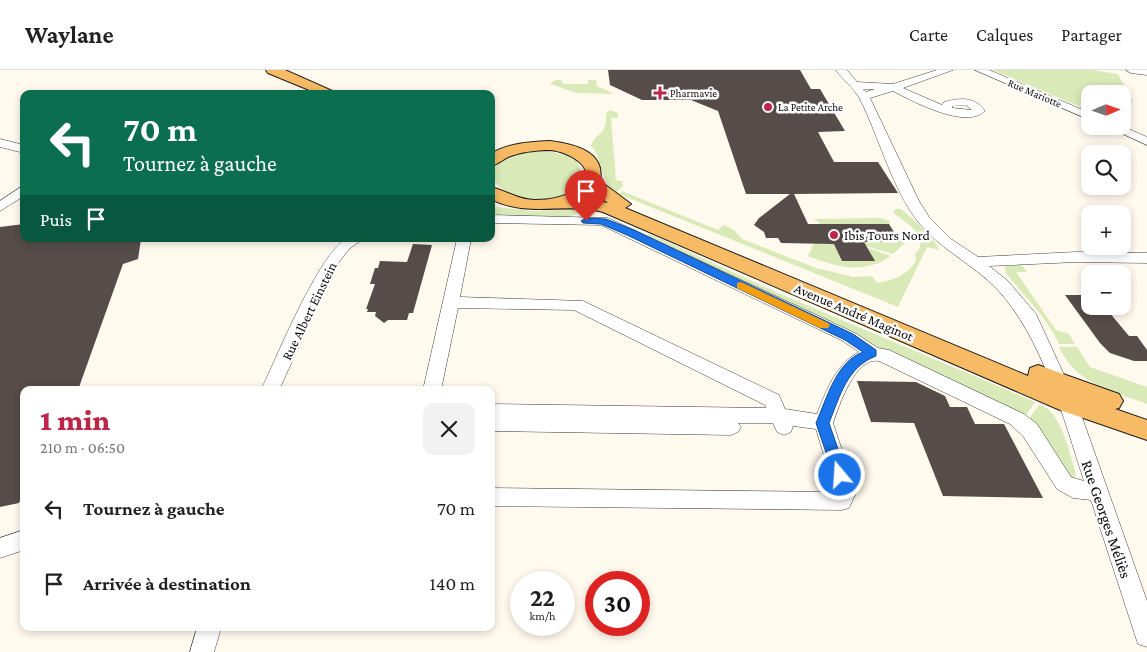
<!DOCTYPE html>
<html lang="fr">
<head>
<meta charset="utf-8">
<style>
	:root { --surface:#fff; --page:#f2f2f2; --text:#222; --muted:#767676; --line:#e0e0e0; --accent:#bc2648 }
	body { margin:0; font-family:"Crimson Pro",serif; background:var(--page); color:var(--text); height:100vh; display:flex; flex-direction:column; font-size:19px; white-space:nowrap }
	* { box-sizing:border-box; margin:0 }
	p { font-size:16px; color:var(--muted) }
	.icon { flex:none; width:28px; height:28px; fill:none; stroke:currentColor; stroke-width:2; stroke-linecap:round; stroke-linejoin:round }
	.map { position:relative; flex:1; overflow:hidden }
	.sheet { position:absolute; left:20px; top:316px; width:475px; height:245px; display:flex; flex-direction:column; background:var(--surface); border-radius:10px; box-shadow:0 2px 8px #0003 }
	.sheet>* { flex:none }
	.banner { position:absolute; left:20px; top:20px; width:475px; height:152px; border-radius:10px; box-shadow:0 2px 8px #0003; background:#0b6e4f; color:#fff; overflow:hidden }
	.needle { width:32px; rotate:88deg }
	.tools { position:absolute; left:1081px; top:15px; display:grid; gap:10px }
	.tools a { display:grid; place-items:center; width:50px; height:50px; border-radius:10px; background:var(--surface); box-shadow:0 2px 8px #0003; font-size:25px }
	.speed { position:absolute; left:510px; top:501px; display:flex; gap:10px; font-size:25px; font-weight:700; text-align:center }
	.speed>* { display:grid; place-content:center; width:65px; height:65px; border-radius:50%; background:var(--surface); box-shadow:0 2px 8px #0003; line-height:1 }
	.speed small { font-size:12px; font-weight:400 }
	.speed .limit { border:8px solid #d22; background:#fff; color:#111 }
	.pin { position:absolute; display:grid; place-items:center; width:42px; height:42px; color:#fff; margin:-51px -21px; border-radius:50% 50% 50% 0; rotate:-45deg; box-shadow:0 0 5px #0007 }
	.pin .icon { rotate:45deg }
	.me { position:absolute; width:55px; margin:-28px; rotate:342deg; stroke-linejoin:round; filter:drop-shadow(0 0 4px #0008) }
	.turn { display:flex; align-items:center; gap:18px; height:105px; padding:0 20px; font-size:22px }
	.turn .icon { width:65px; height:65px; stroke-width:2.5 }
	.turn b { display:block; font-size:35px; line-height:42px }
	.then { display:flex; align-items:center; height:48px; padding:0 20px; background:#0003; gap:10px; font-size:19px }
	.round { display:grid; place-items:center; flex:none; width:52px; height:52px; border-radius:10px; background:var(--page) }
	.overview { display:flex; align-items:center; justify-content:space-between; height:85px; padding:0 20px }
	h1 { font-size:30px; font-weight:800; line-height:38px; color:var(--accent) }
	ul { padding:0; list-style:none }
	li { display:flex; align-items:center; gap:15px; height:75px; padding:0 20px }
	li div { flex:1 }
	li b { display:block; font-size:19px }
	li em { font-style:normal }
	header { display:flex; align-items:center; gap:30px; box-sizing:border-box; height:70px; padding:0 25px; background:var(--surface); border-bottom:1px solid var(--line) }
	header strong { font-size:24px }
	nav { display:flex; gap:28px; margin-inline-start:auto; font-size:18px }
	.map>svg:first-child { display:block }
	.green { fill:#dae9b8 }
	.building { fill:#564c4a }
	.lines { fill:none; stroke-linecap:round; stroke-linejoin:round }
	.minor-casing { stroke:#404040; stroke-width:1 }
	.major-casing { stroke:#1e1e1e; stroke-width:2 }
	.minor { fill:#fff; fill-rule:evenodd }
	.major { fill:#f7bb66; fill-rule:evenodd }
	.route { fill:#1a73e8; stroke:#114b97 }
	.slow { fill:#f59e0b }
	.poi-dot { fill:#bc2648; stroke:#fff; stroke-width:2 }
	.labels { text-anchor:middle; stroke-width:5; stroke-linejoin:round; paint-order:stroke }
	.far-poi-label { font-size:11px; fill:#0d0d0d; stroke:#fff; text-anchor:start }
	.far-street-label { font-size:11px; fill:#0d0d0d; stroke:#fff }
	.poi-label { font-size:14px; fill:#0d0d0d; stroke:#fff; text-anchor:start }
	.street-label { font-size:14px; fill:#0d0d0d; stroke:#fff }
	.near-street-label { font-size:16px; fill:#0d0d0d; stroke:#fff }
</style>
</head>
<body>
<header>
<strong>Waylane</strong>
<nav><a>Carte</a><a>Calques</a><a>Partager</a></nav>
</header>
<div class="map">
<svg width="1147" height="582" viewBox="0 0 1147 582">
	<rect width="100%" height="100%" fill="#fff9ee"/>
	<g class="green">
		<path d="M992,0H1092L1118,4L1133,32L1123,34L1122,24H1090V42L1078,39L1081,37Z"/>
		<path d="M555,10H561L563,14H588V10H596L597,16L614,24L577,23L550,14Z"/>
		<path d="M610,40L618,43V48H611L616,110L625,112H622L623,116L617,122C600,114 603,88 591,76C597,60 607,67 606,43Z"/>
		<path d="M533,81C547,81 585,83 581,106C580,114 573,119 566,123C517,149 449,94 533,81Z"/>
		<path d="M622,121L718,160L724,155L734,160L742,169L816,198L854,207L872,206L877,213C894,210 907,205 916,191L915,184L920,178C922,158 905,154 893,142L895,139H900C908,143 939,173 939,180L927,177L898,237L619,124Z"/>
		<path d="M491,136L531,141L587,139L569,147L491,146Z"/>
		<path d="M880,148L890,151L889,154H820L816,150L811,149Z"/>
		<path d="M650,164L776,222L1035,332L1024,348L647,165Z"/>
		<path d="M841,172L836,178L842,191H874L868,178L891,186C864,205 836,197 808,186L814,173Z"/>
		<path d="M851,172H906L893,184L866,176H853Z"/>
		<path d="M1021,194L1027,202H1016L1056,260L1069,264L1075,274H1059C1045,244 1026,229 1006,203L1005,196Z"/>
		<path d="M1059,277H1077L1090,297L1147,317V334C1112,321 1075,313 1059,277Z"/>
		<path d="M1039,335C1061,339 1070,385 1076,404L1074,408L1069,406L1028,350Z"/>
	</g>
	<g class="building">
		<path d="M608,0H800L811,19H820L845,61L818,62L834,92H878L898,123L794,124L808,154H889L900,172H864L875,191H842L834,174L781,173L778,168H766L764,162L754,155L759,148L790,124H746L718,41L691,30H642L610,15Z"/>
		<path d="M24,154V169H141L138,189L123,194L78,320H24V421L19,433L0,437V157Z"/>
		<path d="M413,174L432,175L413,243H409L407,250H388L384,253L375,246L376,242H367L368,239H366L375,214H370L375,198H378L380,191L407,192Z"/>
		<path d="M1065,225H1086L1090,231V236H1104L1129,266H1137L1147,280V291H1134L1110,283L1100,273Z"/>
		<path d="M857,311L916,312L945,326L950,337H967L975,354H1004L1043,428L943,426L914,353L871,352Z"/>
	</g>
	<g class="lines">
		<g class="minor-casing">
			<g id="minor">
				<path d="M836,0H847L857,12L893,14L937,0H953L903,18L942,35L944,32C960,28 974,26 985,41C966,60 912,31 893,21L870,28L919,131L929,147L951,169L978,187L1076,182L1147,183V193L1076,192L989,196L1008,211L1036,244L1077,333L1147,531V577L1138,574L1135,565L1091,430L1073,428L1057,419L1023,366L1010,354L879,291C855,286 839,336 833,353L856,423L849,438L842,440L491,436V418L835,422L816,359L793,356L791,362L784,365L777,362L773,353H738L741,357L738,362L731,365L491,361V334L766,338L765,335L574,240L458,238L441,320H423L457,169H471L460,227L583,231L779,325L785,339L817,344C826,321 836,294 859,282L843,271L601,155L491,153V145L608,148L855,263L878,278L889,280L1024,344L1037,354L1071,407L1084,411C1064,349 1042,267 997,219C973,194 941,180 919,153C893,121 879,67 860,29C854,18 843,10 836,0ZM863,19H875L866,22ZM966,35L972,40L952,38V36Z"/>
				<path d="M975,0H989L1090,43V50Z"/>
				<path d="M1126,0H1147V5L1131,3Z"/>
				<path d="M1106,56H1122L1147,67V75Z"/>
				<path d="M0,69L24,75V83L0,77Z"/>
				<path d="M24,115V126L0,141V131Z"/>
				<path d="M346,169H363L349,179L336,196L279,320H261C277,287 318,185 346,169Z"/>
				<path d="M24,460V480L0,488V468Z"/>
				<path d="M197,558H221L214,582H190Z"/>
			</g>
		</g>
		<g class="major-casing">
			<g id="major">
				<path d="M266,0H285L339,24H319L268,3Z"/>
				<path d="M550,71C573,74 606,81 600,111L631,134L625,138L1028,306L1030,298L1038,295L1119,324L1123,331L1119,338L1115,339L1147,350V370L1060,340L603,142C565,132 527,148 491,129V117C507,121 518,130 535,130C550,130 567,127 579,117C601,98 567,81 550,80C536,80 521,82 508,87C502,90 498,94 491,96V84C508,73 530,72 550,71ZM593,122L608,133L585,129Z"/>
			</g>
		</g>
		<use href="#minor" class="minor"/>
		<use href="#major" class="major"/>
	</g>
	<path class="route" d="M586,148L606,149L634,160L853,264L876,280V286C847,297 840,326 829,353L847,405L845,409H835L816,353C827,328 836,292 863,282L845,270L627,165L601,154L583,153L581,151Z"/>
	<path class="slow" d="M741,212L828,253L830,255L828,258H820L737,218V213Z"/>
	<g class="poi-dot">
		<path d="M657.5 15.5h5v5h5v5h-5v5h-5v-5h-5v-5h5z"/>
		<circle cx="768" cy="37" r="5"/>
		<circle cx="834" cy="165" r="5"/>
	</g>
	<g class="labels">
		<g class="far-poi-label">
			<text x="670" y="27">Pharmavie</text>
			<text x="778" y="41">La Petite Arche</text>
		</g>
		<g class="far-street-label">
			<text transform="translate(1035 23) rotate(23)" y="4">Rue Mariotte</text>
		</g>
		<g class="poi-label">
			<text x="844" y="170">Ibis Tours Nord</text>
		</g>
		<g class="street-label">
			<text transform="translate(309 241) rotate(-64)" y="5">Rue Albert Einstein</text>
			<text transform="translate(854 242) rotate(23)" y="5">Avenue André Maginot</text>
		</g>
		<g class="near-street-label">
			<text transform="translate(1107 449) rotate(71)" y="6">Rue Georges Méliès</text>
		</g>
	</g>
</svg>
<div class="tools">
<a><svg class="needle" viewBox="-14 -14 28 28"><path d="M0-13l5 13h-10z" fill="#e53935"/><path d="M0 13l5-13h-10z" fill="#767676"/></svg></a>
<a><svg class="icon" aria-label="search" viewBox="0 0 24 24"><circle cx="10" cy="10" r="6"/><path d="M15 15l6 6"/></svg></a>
<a>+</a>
<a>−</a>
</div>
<div class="speed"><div>22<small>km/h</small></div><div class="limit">30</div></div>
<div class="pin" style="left:586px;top:151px;background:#d93025"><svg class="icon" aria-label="arrive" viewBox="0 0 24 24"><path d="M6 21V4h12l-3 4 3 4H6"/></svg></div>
<svg class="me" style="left:840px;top:405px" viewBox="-20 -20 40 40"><circle r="17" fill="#1a73e8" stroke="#fff" stroke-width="3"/><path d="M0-11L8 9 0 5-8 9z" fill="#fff"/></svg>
<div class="banner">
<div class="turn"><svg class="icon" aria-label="left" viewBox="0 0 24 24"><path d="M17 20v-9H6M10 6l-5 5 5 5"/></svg><div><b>70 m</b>Tournez à gauche</div></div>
<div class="then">Puis<svg class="icon" aria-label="arrive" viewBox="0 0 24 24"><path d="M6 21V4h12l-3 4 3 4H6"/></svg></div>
</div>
<section class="sheet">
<div class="overview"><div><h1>1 min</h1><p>210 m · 06:50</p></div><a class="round"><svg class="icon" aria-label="close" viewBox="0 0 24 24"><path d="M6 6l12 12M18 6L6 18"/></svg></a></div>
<ul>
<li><svg class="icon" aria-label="left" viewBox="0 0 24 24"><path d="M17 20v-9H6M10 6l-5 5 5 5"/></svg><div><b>Tournez à gauche</b></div><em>70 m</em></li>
<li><svg class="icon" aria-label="arrive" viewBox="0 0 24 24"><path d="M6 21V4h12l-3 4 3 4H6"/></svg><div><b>Arrivée à destination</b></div><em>140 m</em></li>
</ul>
</section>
</div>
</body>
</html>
